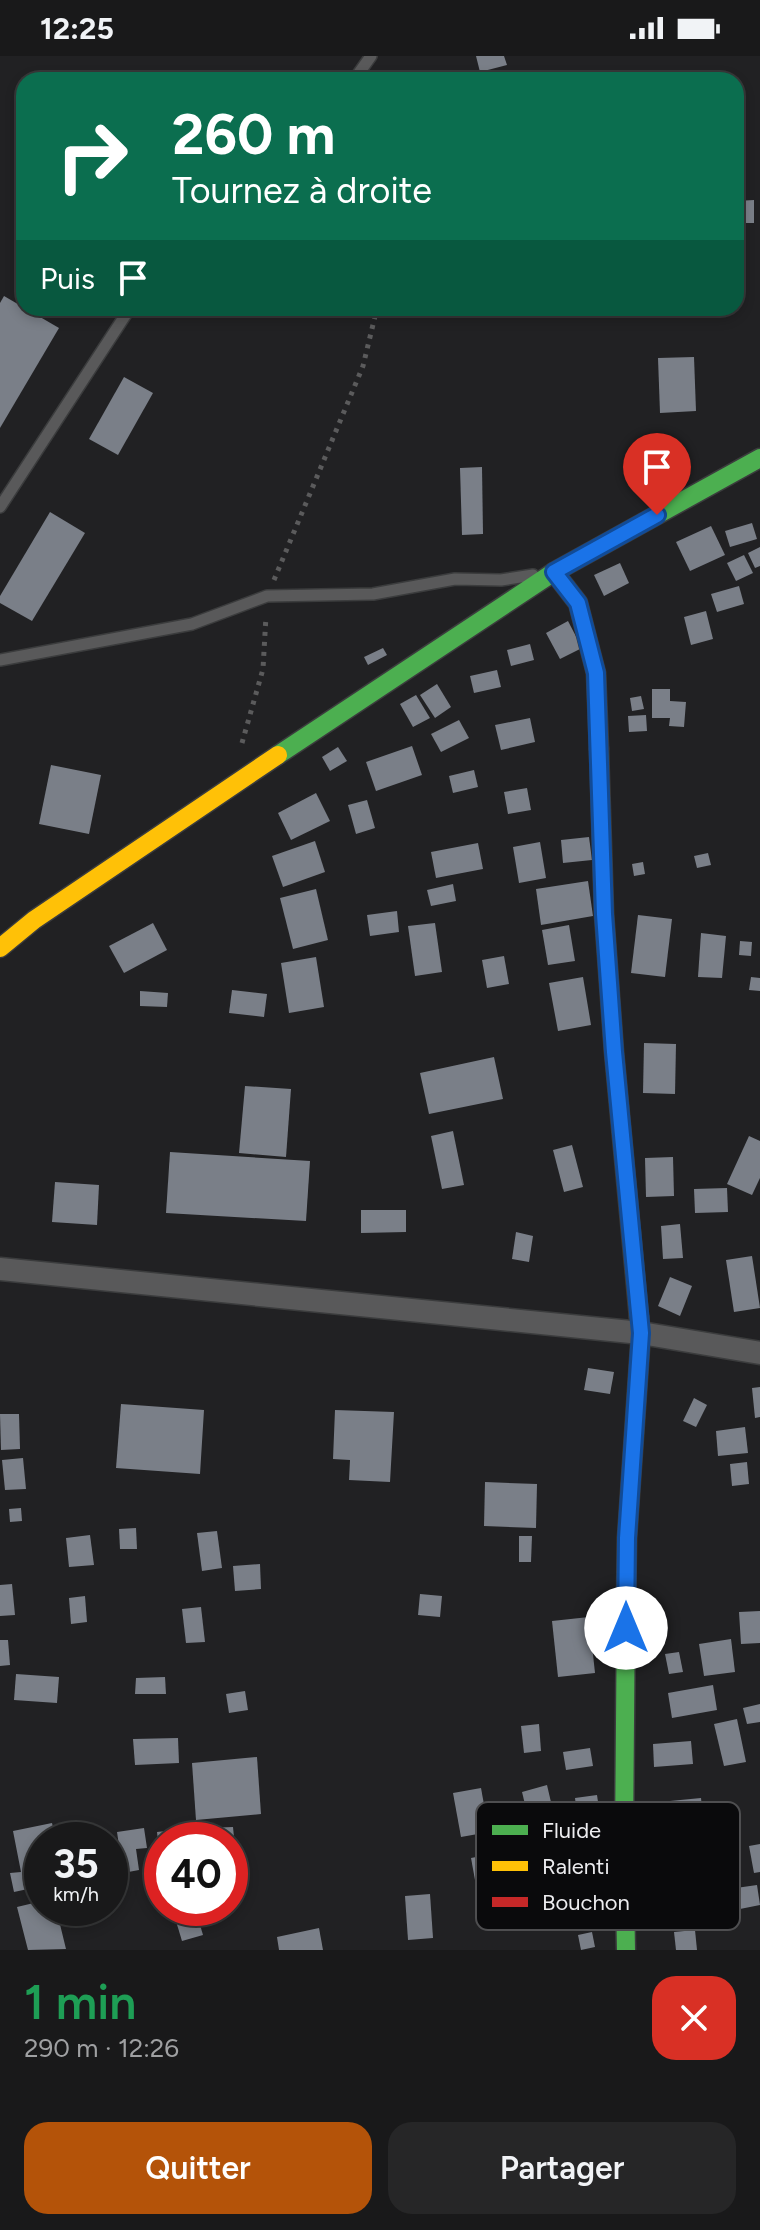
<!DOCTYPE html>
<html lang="fr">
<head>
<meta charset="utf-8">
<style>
	:root { --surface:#19191a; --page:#262627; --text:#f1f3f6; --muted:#9fa0a2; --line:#373839; --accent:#b45309 }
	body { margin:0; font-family:Figtree,sans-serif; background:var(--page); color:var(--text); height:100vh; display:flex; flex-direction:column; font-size:30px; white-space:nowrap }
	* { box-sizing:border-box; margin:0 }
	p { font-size:26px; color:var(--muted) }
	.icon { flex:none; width:44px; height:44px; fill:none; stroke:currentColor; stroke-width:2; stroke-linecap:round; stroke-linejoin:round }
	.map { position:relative; height:1894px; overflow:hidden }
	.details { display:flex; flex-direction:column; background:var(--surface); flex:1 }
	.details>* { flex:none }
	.hud { position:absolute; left:16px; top:16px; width:728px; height:244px; border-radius:24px; box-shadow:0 4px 12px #0003,0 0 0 2px var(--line); background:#0b6e4f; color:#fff; overflow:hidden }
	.speed { position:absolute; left:24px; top:1766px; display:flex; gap:16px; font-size:40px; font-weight:700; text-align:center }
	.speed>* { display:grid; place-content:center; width:104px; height:104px; border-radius:50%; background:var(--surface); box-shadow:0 4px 12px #0003,0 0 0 2px var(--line); line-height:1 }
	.speed small { font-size:20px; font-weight:400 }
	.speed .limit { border:12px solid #d22; background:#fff; color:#111 }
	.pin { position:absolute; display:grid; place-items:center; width:68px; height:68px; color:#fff; margin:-82px -34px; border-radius:50% 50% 50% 0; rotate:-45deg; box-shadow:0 0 8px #0007 }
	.pin .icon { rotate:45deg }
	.me { position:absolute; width:88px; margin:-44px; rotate:0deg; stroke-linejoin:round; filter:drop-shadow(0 0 6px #0008) }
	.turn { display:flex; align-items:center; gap:28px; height:168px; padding:0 24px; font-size:36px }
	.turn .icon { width:104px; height:104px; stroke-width:2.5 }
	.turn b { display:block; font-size:56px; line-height:68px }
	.then { display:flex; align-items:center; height:76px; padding:0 24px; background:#0003; gap:16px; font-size:30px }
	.round { display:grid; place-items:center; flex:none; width:84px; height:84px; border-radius:24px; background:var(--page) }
	.headline { display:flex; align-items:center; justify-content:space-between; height:136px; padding:0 24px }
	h1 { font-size:48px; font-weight:600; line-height:60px; color:#1e9e55 }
	.cta { display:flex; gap:16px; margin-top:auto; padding:16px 24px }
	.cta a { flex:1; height:92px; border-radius:24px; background:var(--accent); color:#fff; font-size:32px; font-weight:600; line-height:92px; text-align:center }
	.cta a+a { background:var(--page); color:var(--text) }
	.status { display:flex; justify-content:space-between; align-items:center; height:56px; padding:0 40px; background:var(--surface); direction:ltr }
	.status svg { height:22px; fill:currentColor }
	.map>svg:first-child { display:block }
	.building { fill:#7a7f88 }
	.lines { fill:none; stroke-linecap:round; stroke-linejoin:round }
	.lane-casing { stroke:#3b3c3d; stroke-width:14 }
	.street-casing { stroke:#3b3c3d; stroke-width:25 }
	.fast-casing { stroke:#3b3c3d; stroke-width:21 }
	.slow-casing { stroke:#3b3c3d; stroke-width:21 }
	.jam-casing { stroke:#3b3c3d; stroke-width:21 }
	.path { stroke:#5b5b5c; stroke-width:5; stroke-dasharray:4 6; stroke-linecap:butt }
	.lane { stroke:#59595a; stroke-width:11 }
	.street { stroke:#59595a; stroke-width:22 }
	.fast { stroke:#4caf50; stroke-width:18 }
	.slow { stroke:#ffc107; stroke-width:18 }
	.jam { stroke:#c62828; stroke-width:18 }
	.route-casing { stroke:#114b97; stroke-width:20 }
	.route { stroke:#1a73e8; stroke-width:14 }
	.key { fill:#0a0a0c; stroke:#4e4e50; stroke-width:2 }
	.key-label { font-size:22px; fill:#ededf0 }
</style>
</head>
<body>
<div class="status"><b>12:25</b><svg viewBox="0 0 49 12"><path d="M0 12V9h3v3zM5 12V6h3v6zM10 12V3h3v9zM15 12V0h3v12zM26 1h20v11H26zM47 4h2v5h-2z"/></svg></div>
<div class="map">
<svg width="760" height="1894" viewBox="0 0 760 1894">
	<rect width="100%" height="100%" fill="#212123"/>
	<g class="building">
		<path d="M476,0H504L507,9L480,16Z"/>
		<path d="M754,144V167H736V145Z"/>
		<path d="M4,240L59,272L0,372V247Z"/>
		<path d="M515,252H540L541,260L515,261Z"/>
		<path d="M694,301L696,355L660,357L658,302Z"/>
		<path d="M124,321L153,337L118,399L89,383Z"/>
		<path d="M482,411L483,478L462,479L460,412Z"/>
		<path d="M50,456L85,477L32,565L0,547V540Z"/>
		<path d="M752,467L757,483L730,491L725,475Z"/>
		<path d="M711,470L725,499L690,515L676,486Z"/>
		<path d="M760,491V510L755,512L748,497Z"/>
		<path d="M744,499L753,517L736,525L727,507Z"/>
		<path d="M620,507L629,527L604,540L594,519Z"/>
		<path d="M739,530L744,548L717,556L711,538Z"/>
		<path d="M706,555L713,583L691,589L684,561Z"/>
		<path d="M568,565L582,592L560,603L546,577Z"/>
		<path d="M530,588L534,604L511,610L507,594Z"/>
		<path d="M383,592L387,599L368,609L364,601Z"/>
		<path d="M497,614L501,631L474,637L470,620Z"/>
		<path d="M437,628L451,651L435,662L420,639Z"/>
		<path d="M652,633H670V645L686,646L684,671L669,670L670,662H652Z"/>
		<path d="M416,639L430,662L413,671L400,648Z"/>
		<path d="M641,640L644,653L632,655L630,642Z"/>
		<path d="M646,659L647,675L629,676L628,660Z"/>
		<path d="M530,662L535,686L501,694L495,669Z"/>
		<path d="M459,664L469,682L441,696L431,678Z"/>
		<path d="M412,690L422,719L376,735L366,706Z"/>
		<path d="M338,691L347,705L330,715L322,701Z"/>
		<path d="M51,709L101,719L89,778L39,768Z"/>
		<path d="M474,714L478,731L453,737L449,720Z"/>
		<path d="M527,732L531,754L508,758L504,736Z"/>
		<path d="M316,737L330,765L291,784L278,757Z"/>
		<path d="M367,744L375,772L356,778L348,749Z"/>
		<path d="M589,781L592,804L563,807L561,784Z"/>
		<path d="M315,785L325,816L283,831L272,800Z"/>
		<path d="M540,786L546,822L519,827L513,791Z"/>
		<path d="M478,787L483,813L436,822L431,796Z"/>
		<path d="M708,797L711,809L697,812L694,800Z"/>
		<path d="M643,806L645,818L634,820L632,808Z"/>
		<path d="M588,825L593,860L541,869L536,833Z"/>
		<path d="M453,828L456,845L431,850L427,834Z"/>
		<path d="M316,833L328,884L293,893L280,842Z"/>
		<path d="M397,855L399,876L370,880L367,859Z"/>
		<path d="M638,859L672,863L665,921L631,917Z"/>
		<path d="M153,867L167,894L124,917L109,890Z"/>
		<path d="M435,867L442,916L415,920L408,870Z"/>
		<path d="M569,869L575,905L548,909L542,874Z"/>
		<path d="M701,877L726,880L722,922L698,921Z"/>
		<path d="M740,885L752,886L751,900L739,899Z"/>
		<path d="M504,900L509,928L487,932L482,904Z"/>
		<path d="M316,901L324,951L289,957L281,907Z"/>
		<path d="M583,921L591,969L558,975L549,927Z"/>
		<path d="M751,921L760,922V935L749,934Z"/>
		<path d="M232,934L267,938L264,961L229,957Z"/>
		<path d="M140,935L168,937L167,951L140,950Z"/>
		<path d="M644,987L676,988L675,1038L643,1037Z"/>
		<path d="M494,1001L503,1043L429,1058L420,1017Z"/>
		<path d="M245,1030L291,1033L286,1101L239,1097Z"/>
		<path d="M453,1075L464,1129L442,1133L431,1080Z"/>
		<path d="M749,1080L760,1085V1122L752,1139L727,1128Z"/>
		<path d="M572,1089L583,1131L564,1136L553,1094Z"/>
		<path d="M170,1096L310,1105L306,1165L166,1157Z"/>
		<path d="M673,1101L674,1140L646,1141L645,1102Z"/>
		<path d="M55,1126L99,1129L97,1169L52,1166Z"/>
		<path d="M727,1132L728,1156L695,1157L694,1133Z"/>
		<path d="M361,1154H406V1176L361,1177Z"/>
		<path d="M680,1168L683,1202L663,1203L661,1170Z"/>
		<path d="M516,1176L533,1180L529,1206L512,1203Z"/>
		<path d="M752,1200L760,1252L734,1256L726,1204Z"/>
		<path d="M670,1221L692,1230L680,1260L658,1250Z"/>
		<path d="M588,1312L614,1316L610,1338L584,1334Z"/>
		<path d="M760,1331V1361L755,1362L752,1332Z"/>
		<path d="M694,1342L707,1349L696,1371L683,1365Z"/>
		<path d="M121,1348L204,1354L200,1418L116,1412Z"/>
		<path d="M335,1354L394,1356L390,1426L349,1424L350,1404L333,1403Z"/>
		<path d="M0,1358H19L20,1393L1,1394Z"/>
		<path d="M745,1371L748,1397L718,1400L716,1375Z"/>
		<path d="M23,1402L26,1433L5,1434L2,1404Z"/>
		<path d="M747,1406L749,1428L732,1430L730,1408Z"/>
		<path d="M485,1426L537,1428L536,1472L484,1470Z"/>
		<path d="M21,1452L22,1465L10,1466L9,1453Z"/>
		<path d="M136,1472L137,1493H120L119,1473Z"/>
		<path d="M217,1475L222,1512L202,1515L197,1477Z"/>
		<path d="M90,1479L94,1509L69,1511L66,1482Z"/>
		<path d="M519,1480H532L531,1506H519Z"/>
		<path d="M260,1508L261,1533L235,1535L233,1510Z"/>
		<path d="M12,1528L15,1559L0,1560V1529Z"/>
		<path d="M420,1538L442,1540L440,1561L418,1559Z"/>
		<path d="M85,1540L87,1566L71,1568L69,1542Z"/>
		<path d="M201,1551L205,1586L186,1587L182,1553Z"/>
		<path d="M760,1555V1587L741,1588L739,1556Z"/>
		<path d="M589,1561L595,1617L558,1621L552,1565Z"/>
		<path d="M731,1583L735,1616L704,1620L699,1588Z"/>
		<path d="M0,1584H8L10,1609L0,1610Z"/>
		<path d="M679,1596L683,1616L669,1618L665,1598Z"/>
		<path d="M16,1618L59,1621L57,1647L14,1644Z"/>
		<path d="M165,1621L166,1638H135L136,1622Z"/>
		<path d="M713,1629L717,1654L672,1662L668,1637Z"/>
		<path d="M245,1635L248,1654L229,1657L226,1638Z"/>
		<path d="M760,1648V1666L747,1668L743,1652Z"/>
		<path d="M737,1663L746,1706L724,1710L714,1668Z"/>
		<path d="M539,1668L541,1695L524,1697L521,1670Z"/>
		<path d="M178,1682L179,1707L135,1709L133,1683Z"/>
		<path d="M691,1685L693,1708L654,1711L653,1688Z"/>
		<path d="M590,1692L593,1710L566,1714L563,1696Z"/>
		<path d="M257,1701L261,1758L196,1764L192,1707Z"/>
		<path d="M547,1729L557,1772L532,1777L522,1736Z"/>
		<path d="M481,1732L489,1776L461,1781L453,1737Z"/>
		<path d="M597,1739L602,1773L579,1776L575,1742Z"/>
		<path d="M701,1742L706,1793L674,1796L670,1745Z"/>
		<path d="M52,1767L56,1784H42V1830L14,1836L10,1817L21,1816L13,1775Z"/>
		<path d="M233,1771L235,1791H230V1784H209L208,1772Z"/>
		<path d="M144,1772L147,1792L136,1793L139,1814L123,1817L117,1776Z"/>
		<path d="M193,1772L194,1784H162V1801L160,1802L157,1776Z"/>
		<path d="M760,1788V1816L754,1817L749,1790Z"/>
		<path d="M492,1798L496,1819L475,1824L471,1802Z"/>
		<path d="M757,1829L760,1849L740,1853L736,1832Z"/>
		<path d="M430,1838L433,1882L408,1884L405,1840Z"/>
		<path d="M42,1845V1852H56L66,1893L28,1894L17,1851Z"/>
		<path d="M172,1852H195L203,1879L182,1885Z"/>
		<path d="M319,1872L323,1894H279L277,1881Z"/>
		<path d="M695,1874L697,1894H676L674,1876Z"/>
		<path d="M592,1876L595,1891L581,1894L578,1879Z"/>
	</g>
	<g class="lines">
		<g class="lane-casing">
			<g id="lane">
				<path d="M354,24L371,0"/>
				<path d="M0,451L130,252"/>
				<path d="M0,604L192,568L267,540L373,538L455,523L501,524L533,519"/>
			</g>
		</g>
		<g class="street-casing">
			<path id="street" d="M0,1213L641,1277L760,1297"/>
		</g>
		<g class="fast-casing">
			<g id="fast">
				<path d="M599,693L604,858L614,996L639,1261"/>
				<path d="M278,699L554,516L760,402"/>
				<path d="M626,1894L624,1784L626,1549"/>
			</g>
		</g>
		<g class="slow-casing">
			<g id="slow">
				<path d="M0,892L34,864L278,699"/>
				<path d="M626,1549L627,1482L641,1277L639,1261"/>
			</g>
		</g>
		<g class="jam-casing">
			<path id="jam" d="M554,516L578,547L596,617L599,693"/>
		</g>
		<g class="path">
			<path d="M274,524L363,310L377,252"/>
			<path d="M242,687L263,613L266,560"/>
		</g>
		<use href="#lane" class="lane"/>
		<use href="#street" class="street"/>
		<use href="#fast" class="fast"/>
		<use href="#slow" class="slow"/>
		<use href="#jam" class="jam"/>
	</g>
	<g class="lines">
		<g class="route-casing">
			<path id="route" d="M626,1572L627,1482L641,1277L614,996L604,858L596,617L578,547L554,516L657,459"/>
		</g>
		<use href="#route" class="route"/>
	</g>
	<rect x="476" y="1746" width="264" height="128" rx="12" class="key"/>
	<rect x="492" y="1769" width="36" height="10" fill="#4caf50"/>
	<rect x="492" y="1805" width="36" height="10" fill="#ffc107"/>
	<rect x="492" y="1841" width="36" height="10" fill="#c62828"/>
	<g class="key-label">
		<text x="542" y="1782">Fluide</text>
		<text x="542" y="1818">Ralenti</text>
		<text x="542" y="1854">Bouchon</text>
	</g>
</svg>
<div class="speed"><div>35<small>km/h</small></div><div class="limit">40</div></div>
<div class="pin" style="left:657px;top:459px;background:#d93025"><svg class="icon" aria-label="arrive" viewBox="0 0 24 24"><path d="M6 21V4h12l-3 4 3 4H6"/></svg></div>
<svg class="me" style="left:626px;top:1572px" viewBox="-20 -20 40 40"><circle r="19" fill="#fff"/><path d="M0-13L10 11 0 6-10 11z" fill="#1a73e8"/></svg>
<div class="hud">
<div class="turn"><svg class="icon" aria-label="right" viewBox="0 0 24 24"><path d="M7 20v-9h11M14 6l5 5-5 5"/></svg><div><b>260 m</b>Tournez à droite</div></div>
<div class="then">Puis<svg class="icon" aria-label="arrive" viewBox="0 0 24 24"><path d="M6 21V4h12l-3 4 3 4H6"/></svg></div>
</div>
</div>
<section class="details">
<div class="headline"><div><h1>1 min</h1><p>290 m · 12:26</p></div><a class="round" style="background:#d93025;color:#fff"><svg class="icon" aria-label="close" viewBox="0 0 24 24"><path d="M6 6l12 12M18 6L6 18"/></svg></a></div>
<div class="cta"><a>Quitter</a><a>Partager</a></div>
</section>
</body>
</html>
